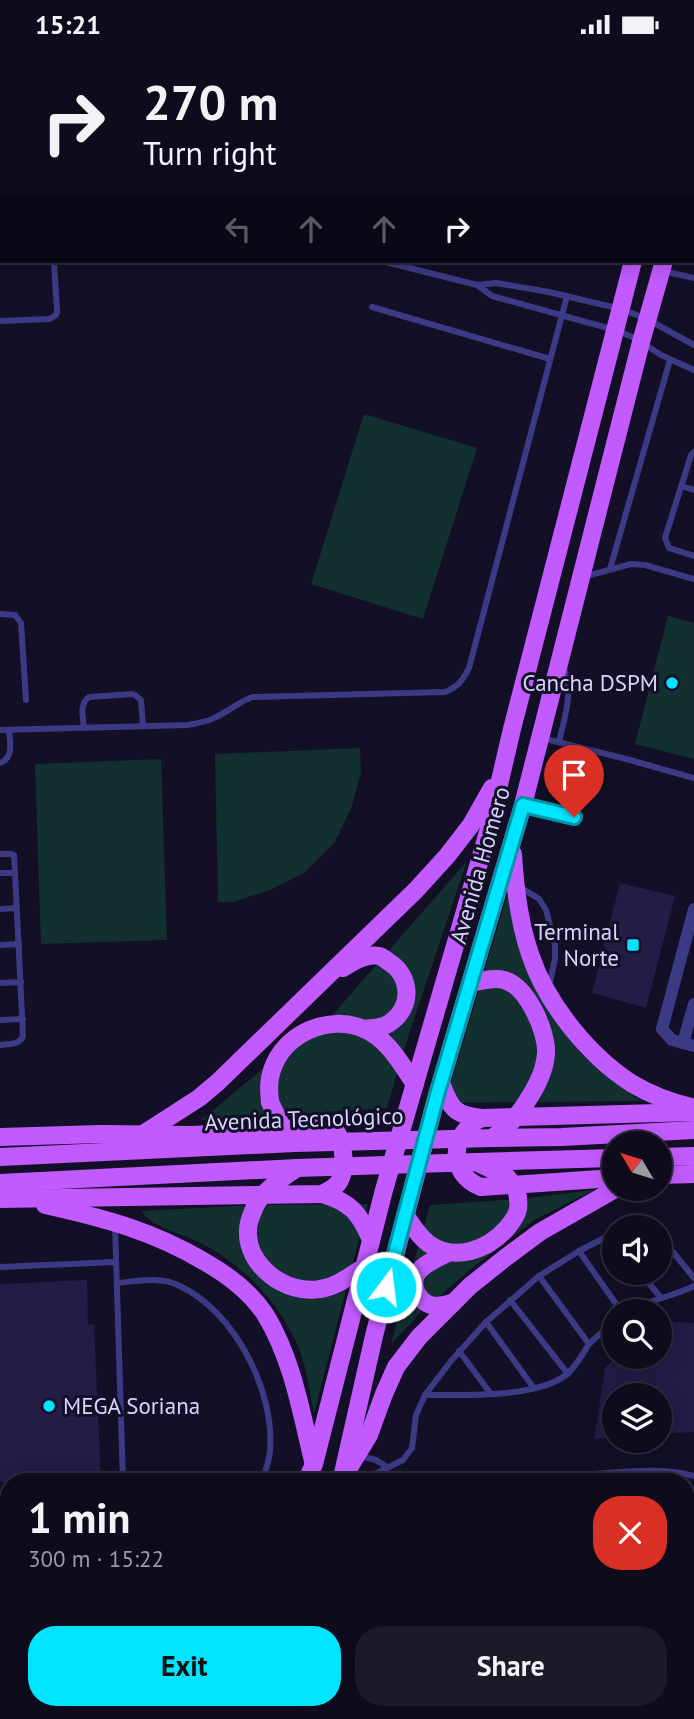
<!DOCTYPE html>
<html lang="en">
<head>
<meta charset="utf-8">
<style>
	:root { --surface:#0e0b1c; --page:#1c1929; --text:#f1f3f6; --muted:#9b9ba3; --line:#2e2b3b; --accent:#00e5ff }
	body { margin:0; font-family:"PT Sans",sans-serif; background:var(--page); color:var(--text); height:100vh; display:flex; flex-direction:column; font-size:26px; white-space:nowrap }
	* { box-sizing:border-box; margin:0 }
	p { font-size:23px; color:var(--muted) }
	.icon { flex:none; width:38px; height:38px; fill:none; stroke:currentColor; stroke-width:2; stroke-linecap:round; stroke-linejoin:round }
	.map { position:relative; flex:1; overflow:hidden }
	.details { position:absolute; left:0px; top:1424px; width:695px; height:247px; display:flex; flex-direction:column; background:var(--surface); border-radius:28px 28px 0 0; box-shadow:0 4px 18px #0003,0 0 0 2px var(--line) }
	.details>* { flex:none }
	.guide { position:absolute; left:0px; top:0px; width:695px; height:214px; box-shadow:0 4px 18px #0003,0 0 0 2px var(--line); background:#0e0b1c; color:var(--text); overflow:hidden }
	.needle { width:46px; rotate:308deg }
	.controls { position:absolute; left:602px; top:1082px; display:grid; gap:14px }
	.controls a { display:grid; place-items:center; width:70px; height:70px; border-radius:50%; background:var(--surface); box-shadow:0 4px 18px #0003,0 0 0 2px var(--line); font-size:35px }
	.pin { position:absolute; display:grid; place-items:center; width:60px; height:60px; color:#fff; margin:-72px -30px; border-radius:50% 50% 50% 0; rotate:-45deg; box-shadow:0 0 7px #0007 }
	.pin .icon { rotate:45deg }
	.me { position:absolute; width:77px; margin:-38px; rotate:15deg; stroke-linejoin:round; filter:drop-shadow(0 0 5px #0008) }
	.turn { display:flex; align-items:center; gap:24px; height:147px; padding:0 28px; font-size:32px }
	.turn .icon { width:91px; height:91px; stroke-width:2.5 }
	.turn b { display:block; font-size:49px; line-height:60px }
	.lanes { display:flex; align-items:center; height:66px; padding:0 28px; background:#0003; justify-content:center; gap:35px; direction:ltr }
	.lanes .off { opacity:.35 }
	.round { display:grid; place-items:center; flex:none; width:74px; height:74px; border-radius:28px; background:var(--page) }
	.summary { display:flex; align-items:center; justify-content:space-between; height:119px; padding:0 28px }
	h1 { font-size:42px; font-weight:700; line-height:52px }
	.cta { display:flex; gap:14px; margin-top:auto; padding:14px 28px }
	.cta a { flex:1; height:80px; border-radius:28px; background:var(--accent); color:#111; font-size:28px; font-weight:700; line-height:80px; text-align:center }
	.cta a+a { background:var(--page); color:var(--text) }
	.status { display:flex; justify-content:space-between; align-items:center; height:49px; padding:0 35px; background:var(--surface); direction:ltr }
	.status svg { height:19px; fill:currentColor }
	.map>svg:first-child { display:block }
	.green { fill:#12302f }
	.water { fill:#0c2248 }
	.building { fill:#241b47 }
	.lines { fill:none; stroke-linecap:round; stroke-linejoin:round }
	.lane { stroke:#3d3a85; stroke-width:6 }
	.street { stroke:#3d3a85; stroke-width:12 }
	.secondary { stroke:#6f6bff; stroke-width:16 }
	.primary { stroke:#c25bff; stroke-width:18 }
	.highway { stroke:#ff4fa3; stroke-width:21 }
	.primary-bridge { stroke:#c25bff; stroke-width:18 }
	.route-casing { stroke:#0095a6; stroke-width:18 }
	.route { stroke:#00e5ff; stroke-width:12 }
	.poi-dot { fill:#00e5ff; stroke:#130f26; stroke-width:2.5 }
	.labels { text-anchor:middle; stroke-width:6; stroke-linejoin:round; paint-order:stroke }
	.poi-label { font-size:23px; fill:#d9d4ff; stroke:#130f26; text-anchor:end }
	.street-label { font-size:23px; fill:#d9d4ff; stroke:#130f26 }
</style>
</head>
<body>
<div class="status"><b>15:21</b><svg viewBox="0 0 49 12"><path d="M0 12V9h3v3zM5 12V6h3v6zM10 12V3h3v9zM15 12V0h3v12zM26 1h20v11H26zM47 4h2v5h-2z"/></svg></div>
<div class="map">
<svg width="694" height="1670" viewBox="0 0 694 1670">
	<rect width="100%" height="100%" fill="#130f26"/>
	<g class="green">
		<path d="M364,365L477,399L423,570L311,535Z"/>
		<path d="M668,567L694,574V710L635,695Z"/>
		<path d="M360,699L361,723L352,757L335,793L304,824L270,841L233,853H218L215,705Z"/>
		<path d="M161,710L167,891L41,895L35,715Z"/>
		<path d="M467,812L404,1000L387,1059L201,1071L276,1009L298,976L330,969Z"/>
		<path d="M508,844L531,929L550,965L582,1006L641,1052L445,1054Z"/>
		<path d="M594,1141L534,1171L471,1220L423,1261L391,1295L430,1156L518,1150Z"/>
		<path d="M368,1155L314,1365C310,1345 307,1322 300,1302C283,1257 244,1216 201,1194C181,1184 155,1180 141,1162L257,1156Z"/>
	</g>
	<path class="water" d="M0,0H158L157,2H2V84H0Z"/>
	<g class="building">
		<path d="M620,834L675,847L646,959L592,944Z"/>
		<path d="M87,1231L88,1276L94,1275L101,1433H0V1235Z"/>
		<path d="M660,1272L694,1274V1383L660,1385V1346H614V1388L594,1390L605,1319L618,1307H660Z"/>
	</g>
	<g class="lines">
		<g class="lane">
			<path d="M379,0L386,2"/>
			<path d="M526,0L533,2"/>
			<path d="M214,2V0"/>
			<path d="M233,2V0"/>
			<path d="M272,2V0"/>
			<path d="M538,2L539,0"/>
			<path d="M560,2V0"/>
			<path d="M671,2V0"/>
			<path d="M0,156H2"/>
			<path d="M382,212L477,236L496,234L549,243L621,260L647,270L694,296"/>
			<path d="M663,222L694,229"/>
			<path d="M477,236L492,247L615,281L635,289L661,306L694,321"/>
			<path d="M372,258L550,310"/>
			<path d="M0,272L50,270L56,266L57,263L54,212"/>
			<path d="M694,403L691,406L665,489L669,499L694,507"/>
			<path d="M681,437L694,441"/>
			<path d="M610,520L670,311"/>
			<path d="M583,528L631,515L645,516L694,530"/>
			<path d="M0,565L15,566L21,574L26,651"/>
			<path d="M84,679C83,668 79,655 89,648L132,645L135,646L141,651L143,677"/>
			<path d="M0,681L188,676C198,674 207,673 216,668C229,662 239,653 252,648L445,643C458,638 463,631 469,619L567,247"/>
			<path d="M542,689L630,711L694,729"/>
			<path d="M559,693C565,666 574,644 563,617"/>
			<path d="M0,714C14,709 10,693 9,681"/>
			<path d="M525,756L574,768"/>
			<path d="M0,805H10L14,806L15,824"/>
			<path d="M0,824H15L23,987C20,996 8,995 0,996"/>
			<path d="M520,838L539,850L546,861L555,896V909L549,939"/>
			<path d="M0,860L16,859"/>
			<path d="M0,896L19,895"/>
			<path d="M0,934L21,933"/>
			<path d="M0,971L23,970"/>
			<path d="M115,1176L123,1433"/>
			<path d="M628,1178C637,1174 644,1170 652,1178"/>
			<path d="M660,1187L694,1229"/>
			<path d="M579,1202L621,1262"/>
			<path d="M0,1218L116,1213"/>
			<path d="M640,1223L661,1249"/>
			<path d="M117,1234C138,1232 160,1227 180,1237C235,1263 275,1342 270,1402C269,1413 265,1423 262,1433"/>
			<path d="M510,1251L568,1325"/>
			<path d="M629,1262C649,1250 673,1248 694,1237"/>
			<path d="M486,1273L533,1338"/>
			<path d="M589,1295L614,1272"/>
			<path d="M459,1302L491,1345"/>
			<path d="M425,1346C463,1346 536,1349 566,1326C576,1318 582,1306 589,1295L539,1227"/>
			<path d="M360,1407L376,1411L387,1418"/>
			<path d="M636,1422V1433"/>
			<path d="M668,1423V1433"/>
			<path d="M344,1433L375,1425L403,1411L412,1399L416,1366L425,1346L451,1312L486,1273L539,1227L579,1202L614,1184"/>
			<path d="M521,1433C550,1427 578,1426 607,1424C636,1422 666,1419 694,1427"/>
			<path d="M163,1662L175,1670"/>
			<path d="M338,1662L341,1670"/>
			<path d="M0,1666L129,1670"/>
			<path d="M385,1670L387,1662"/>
		</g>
		<g class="street">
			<path d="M694,860L662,980L672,991L694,997"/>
			<path d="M683,994L694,955"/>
			<path d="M689,1536L694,1537"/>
		</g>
		<g class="secondary">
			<path d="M257,1670L259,1662"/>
			<path d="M277,1670L278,1662"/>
		</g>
		<g class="primary">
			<path d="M689,2L690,0"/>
			<path d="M693,103L694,99"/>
			<path d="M513,805C515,839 519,873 530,905C546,954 588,1006 631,1034C649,1045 670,1053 691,1058"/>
			<path d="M343,919C353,913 367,904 379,907C383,908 386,911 389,913C411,927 413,957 391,973C384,979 373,979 364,980"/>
			<path d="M471,934C481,932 494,928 504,931C527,937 547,982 546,1004C545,1025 533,1043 522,1060"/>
			<path d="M441,1034C451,1059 453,1066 482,1069"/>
			<path d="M270,1053C269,1042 268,1032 272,1021C284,984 329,965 364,980C388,990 401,1015 415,1035"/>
			<path d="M143,1085L199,1049L218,1033L416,841L447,807L471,776L492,739"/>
			<path d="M0,1088L100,1085L191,1086L261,1083L323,1076C329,1077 334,1079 337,1084C344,1095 346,1119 340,1131C337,1138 329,1141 322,1145L0,1150"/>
			<path d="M492,1089L562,1088L694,1081"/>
			<path d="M0,1108L294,1094"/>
			<path d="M660,1108L694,1107"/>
			<path d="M476,1113L614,1109"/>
			<path d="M660,1126L694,1125"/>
			<path d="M614,1129L481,1138C447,1125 450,1083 482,1069L694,1063"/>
			<path d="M0,1134L297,1119"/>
			<path d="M322,1145C351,1153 360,1165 371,1191"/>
			<path d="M256,1155C253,1163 248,1171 248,1181C246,1217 286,1246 320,1240C336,1238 350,1227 364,1218"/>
			<path d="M45,1156C104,1169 153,1182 205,1213C228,1226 250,1243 265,1265C292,1309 301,1362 313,1412"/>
			<path d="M405,1166C412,1176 419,1188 429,1195C455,1213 488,1201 507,1179C511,1174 517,1167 518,1160C519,1157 518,1153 518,1149"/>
			<path d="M448,1204C438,1209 425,1214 418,1223C408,1236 420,1256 436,1257C441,1257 447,1255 453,1254"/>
			<path d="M347,1422L369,1386L384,1345L396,1318L419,1288L470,1237L505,1209L540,1183L617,1139"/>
			<path d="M306,1433L314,1415L384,1141L488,783L512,680L633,212"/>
			<path d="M341,1433L374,1287L437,1046L523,756L641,293L664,212"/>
			<path d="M296,1670L297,1662"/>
		</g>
		<path class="highway" d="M194,1666L203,1670"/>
		<g class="primary-bridge">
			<path d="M270,1053L282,1078L294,1094L492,1089L507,1078L522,1060"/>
			<path d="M256,1155C267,1139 281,1130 297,1119L476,1113L506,1127L516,1139L518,1149"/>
		</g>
	</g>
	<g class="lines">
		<g class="route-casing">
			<path id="route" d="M386,1238L437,1046L523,756L574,768"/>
		</g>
		<use href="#route" class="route"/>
	</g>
	<g class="poi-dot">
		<circle cx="672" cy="634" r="7"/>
		<rect x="626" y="889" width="14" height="14" rx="3.5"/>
		<circle cx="49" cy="1357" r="7"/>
	</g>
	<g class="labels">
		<g class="poi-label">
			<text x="658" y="642">Cancha DSPM</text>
			<text x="619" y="891">Terminal<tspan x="619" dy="26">Norte</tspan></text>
			<text x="63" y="1365" text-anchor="start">MEGA Soriana</text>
		</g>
		<g class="street-label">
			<text transform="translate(480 816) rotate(-74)" y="8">Avenida Homero</text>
			<text transform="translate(304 1070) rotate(-2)" y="8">Avenida Tecnológico</text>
		</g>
	</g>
</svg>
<div class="controls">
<a><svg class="needle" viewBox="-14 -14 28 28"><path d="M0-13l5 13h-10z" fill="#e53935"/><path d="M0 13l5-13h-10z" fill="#9b9ba3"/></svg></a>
<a><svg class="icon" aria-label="sound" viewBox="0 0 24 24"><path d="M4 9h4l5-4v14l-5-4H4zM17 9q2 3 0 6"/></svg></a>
<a><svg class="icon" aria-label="search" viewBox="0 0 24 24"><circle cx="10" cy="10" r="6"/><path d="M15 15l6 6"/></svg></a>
<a><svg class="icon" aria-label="layers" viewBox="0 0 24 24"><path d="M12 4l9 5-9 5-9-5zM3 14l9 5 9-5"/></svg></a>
</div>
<div class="pin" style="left:574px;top:768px;background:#d93025"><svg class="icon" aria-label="arrive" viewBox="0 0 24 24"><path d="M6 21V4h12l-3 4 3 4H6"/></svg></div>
<svg class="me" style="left:386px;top:1238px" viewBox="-20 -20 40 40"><circle r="17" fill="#00e5ff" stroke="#fff" stroke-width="3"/><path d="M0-11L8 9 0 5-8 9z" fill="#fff"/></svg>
<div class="guide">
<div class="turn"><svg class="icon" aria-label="right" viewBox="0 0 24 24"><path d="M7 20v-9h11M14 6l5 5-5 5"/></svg><div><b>270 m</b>Turn right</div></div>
<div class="lanes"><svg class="icon off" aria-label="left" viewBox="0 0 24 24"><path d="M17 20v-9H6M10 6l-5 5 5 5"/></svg><svg class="icon off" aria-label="ahead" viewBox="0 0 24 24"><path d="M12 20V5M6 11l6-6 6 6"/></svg><svg class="icon off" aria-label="ahead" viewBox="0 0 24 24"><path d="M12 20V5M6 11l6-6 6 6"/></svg><svg class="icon" aria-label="right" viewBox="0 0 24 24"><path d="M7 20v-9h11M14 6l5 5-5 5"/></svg></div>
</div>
<section class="details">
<div class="summary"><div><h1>1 min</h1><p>300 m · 15:22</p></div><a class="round" style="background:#d93025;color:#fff"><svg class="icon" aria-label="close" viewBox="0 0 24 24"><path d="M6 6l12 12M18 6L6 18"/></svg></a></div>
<div class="cta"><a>Exit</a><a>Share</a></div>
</section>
</div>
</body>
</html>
